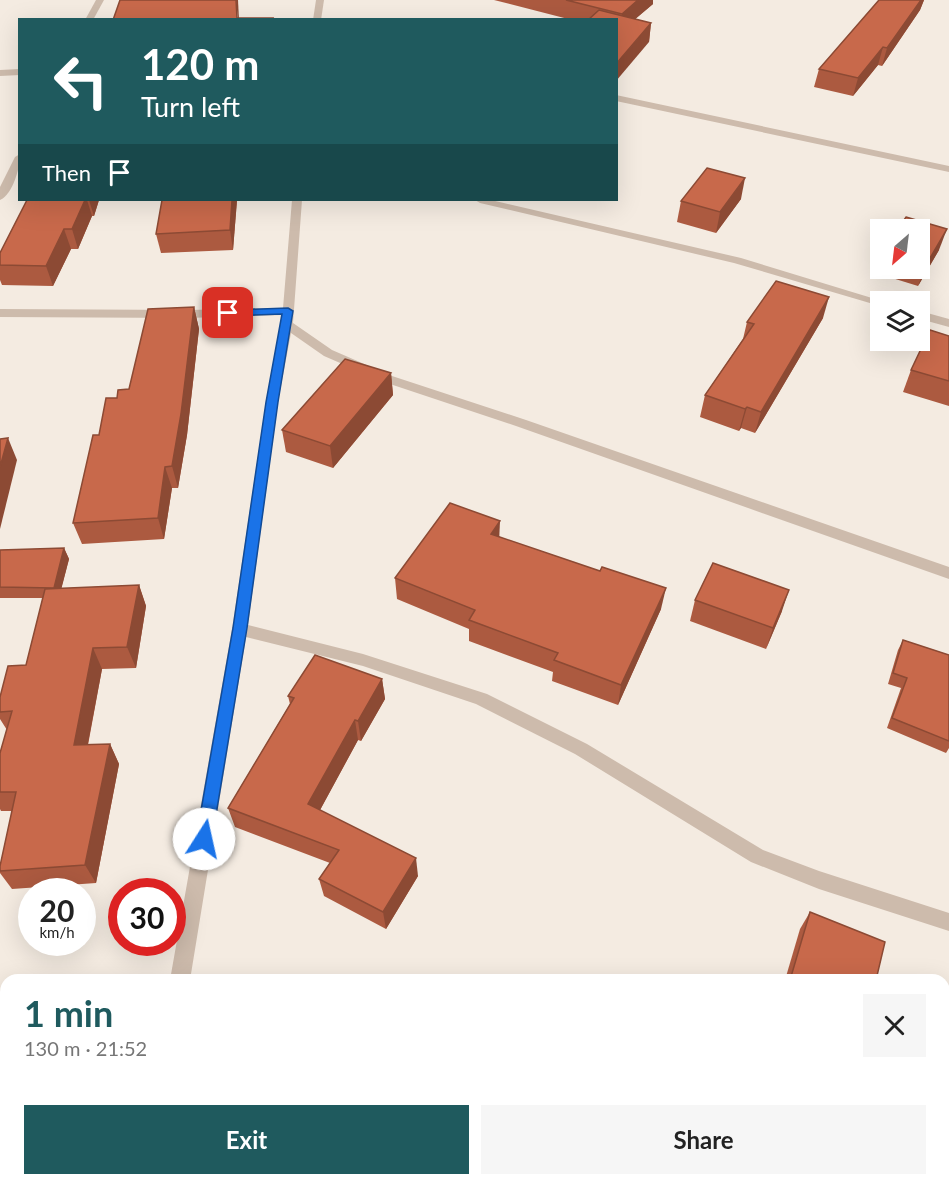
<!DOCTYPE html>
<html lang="en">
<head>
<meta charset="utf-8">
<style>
	:root { --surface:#fff; --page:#f6f6f6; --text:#222; --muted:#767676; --accent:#1f5a5e }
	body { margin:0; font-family:Lato,sans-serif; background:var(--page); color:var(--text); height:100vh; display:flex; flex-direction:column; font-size:22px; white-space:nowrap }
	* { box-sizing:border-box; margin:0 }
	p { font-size:20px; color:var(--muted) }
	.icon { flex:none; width:33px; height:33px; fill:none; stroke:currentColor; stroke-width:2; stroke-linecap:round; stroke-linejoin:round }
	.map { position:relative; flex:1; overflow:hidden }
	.details { position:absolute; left:0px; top:974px; width:950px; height:212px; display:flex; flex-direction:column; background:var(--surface); border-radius:18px 18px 0 0; box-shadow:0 6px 24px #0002 }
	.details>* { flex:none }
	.guide { position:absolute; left:18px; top:18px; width:600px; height:183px; border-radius:0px; box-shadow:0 6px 24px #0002; background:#1f5a5e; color:#fff; overflow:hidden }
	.needle { width:39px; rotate:208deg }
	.controls { position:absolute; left:870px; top:219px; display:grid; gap:12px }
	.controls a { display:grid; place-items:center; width:60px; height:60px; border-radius:0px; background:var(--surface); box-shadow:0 6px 24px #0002; font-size:30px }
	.speed { position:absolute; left:18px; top:878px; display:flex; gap:12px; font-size:30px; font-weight:700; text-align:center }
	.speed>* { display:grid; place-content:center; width:78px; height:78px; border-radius:50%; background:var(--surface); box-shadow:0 6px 24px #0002; line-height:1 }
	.speed small { font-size:15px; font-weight:400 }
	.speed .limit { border:9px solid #d22; background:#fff; color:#111 }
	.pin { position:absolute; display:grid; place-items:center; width:51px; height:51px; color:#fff; margin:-26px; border-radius:12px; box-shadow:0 3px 9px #0006 }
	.me { position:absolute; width:66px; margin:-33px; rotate:10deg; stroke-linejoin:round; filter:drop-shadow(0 0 4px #0008) }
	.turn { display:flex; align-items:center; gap:21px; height:126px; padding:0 24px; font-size:27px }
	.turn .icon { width:78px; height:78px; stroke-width:2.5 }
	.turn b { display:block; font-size:42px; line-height:51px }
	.then { display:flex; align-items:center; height:57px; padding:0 24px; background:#0003; gap:12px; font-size:22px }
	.round { display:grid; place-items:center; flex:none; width:63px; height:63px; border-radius:0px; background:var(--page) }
	.summary { display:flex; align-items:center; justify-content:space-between; height:102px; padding:0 24px }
	h1 { font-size:36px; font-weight:700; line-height:45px; color:var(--accent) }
	.action { display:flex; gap:12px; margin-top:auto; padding:12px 24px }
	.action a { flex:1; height:69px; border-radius:0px; background:var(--accent); color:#fff; font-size:24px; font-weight:700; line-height:69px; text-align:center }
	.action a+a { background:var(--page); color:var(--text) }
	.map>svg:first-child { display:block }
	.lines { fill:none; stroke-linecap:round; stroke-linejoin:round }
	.minor { fill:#cdbbac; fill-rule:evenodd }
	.wall { fill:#ac5a40 }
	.shaded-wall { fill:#8c4a34 }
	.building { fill:#c8694b; stroke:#8c4a34; stroke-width:1.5 }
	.route { fill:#1a73e8; stroke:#114b97; stroke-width:1.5 }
</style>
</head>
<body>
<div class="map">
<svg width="949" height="1184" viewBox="0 0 949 1184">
	<rect width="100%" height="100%" fill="#f4ebe1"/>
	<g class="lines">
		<g class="minor">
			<path d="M96,0H104L93,20H85Z"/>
			<path d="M316,0H324L321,20H313Z"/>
			<path d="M20,69V75L0,76V70Z"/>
			<path d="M616,95L949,166V172L616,101Z"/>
			<path d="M20,154C20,168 13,194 0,200V187L15,157Z"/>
			<path d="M292,200H302L293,323L332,350L392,376L526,420L949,567V579L516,426L384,382L324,356L291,333L278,402L248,625L363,654L487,694L587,744L763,850L819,871L949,913V931L819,889L751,862L575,754L476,704L363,666L246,637L190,980H170L232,629L266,402L282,315L188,318L0,317V309L188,310L283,308Z"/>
			<path d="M475,200H491L741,258L885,302H880V306L734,263L480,203Z"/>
			<path d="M920,311L949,319V327L920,319Z"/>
			<path d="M134,1179H156L155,1184H133Z"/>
		</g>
	</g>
	<g class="wall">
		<path d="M494,0H653V4L635,19L651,23L649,42L616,20H572Z"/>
		<path d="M879,0H924L920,10L882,66L878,65L853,96L814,87L819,69Z"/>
		<path d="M741,199L716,233L677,222L681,201Z"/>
		<path d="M27,200H99L94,216H92L78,249H71L53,286L2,285L0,280V253Z"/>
		<path d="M237,200L233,250L161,253L156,234Z"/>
		<path d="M920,230L939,250L918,286L876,273L880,258V268H920Z"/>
		<path d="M194,307L199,329L187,435L178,488H172L164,539L82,544L73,523L117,398L129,389Z"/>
		<path d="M823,318L755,433L741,428L739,431L700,417L705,395L743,339L747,322Z"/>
		<path d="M949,336V406L903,392L911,370Z"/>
		<path d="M391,373L393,395L333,468L286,452L282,430Z"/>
		<path d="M499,537L661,609L618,705L552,681L553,672L469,641V629L397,599L395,578Z"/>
		<path d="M64,548L69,559L61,589L139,585L146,606L136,668L102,669L88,745L110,744L119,764L96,883L12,889L0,873V866L12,811H1L0,809V753L7,730L0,719V697L26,665L43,598H0V550Z"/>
		<path d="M695,600L782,611L766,649L690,621Z"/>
		<path d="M903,640L949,655V748L946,753L887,728L901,688L888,684L898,650Z"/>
		<path d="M382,679L385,699L361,741L358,740L320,810L418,876L386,929L324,896L319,879L330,863L235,827L228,808L290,704L288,696Z"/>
		<path d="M810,912L876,980H785L800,929Z"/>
		<path d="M489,1179H647L645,1184H515L513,1183V1184H498Z"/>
		<path d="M762,1179H832L831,1184H772Z"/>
	</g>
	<g class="shaded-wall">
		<path d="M236,0H238L239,20H238Z"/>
		<path d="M638,0H653V4L620,32L622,14Z"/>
		<path d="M921,0H924L920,10L882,66L887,48Z"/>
		<path d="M651,23L649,42L616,81V64Z"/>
		<path d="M883,47L878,65L853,96L858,78Z"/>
		<path d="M745,178L741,199L716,233L720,212Z"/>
		<path d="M85,200H87L92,216L78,249L72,229Z"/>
		<path d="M89,200H99L94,216Z"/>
		<path d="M232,200H237L233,250L230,230Z"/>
		<path d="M64,229L71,249L53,286L46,266Z"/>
		<path d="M947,229L939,250L918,286L926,265Z"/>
		<path d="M829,297L823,318L755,433L761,412Z"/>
		<path d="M194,307L199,329L187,435L178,488L172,466Z"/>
		<path d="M391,373L393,395L333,468L330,446Z"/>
		<path d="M747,407L741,428L739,431L745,409Z"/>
		<path d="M8,438L17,460L0,529V467Z"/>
		<path d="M165,467L172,488L164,539L158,518Z"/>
		<path d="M500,521L499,543L491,534Z"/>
		<path d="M64,548L69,559L59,598L54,588Z"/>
		<path d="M139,585L146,606L136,668L127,647Z"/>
		<path d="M666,588L661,609L618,705L621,685Z"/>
		<path d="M789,590L782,611L766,649L773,628Z"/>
		<path d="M93,648L102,669L84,764L74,745Z"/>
		<path d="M382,679L385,699L361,741L358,721Z"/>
		<path d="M355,720L358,740L313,823L308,804Z"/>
		<path d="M110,744L119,764L96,883L85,865Z"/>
		<path d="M416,858L418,876L386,929L383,912Z"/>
		<path d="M14,1179H32L31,1184H13Z"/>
		<path d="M511,1179H514L513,1184H510Z"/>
	</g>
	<g class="building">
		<path d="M120,0H236L237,18H273L272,20H113Z"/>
		<path d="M566,0H638L622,14Z"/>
		<path d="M879,0H921L887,48L883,47L858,78L819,69Z"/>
		<path d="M599,10L651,23L616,64V20H588Z"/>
		<path d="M707,168L745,178L720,212L681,201Z"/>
		<path d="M27,200H85L72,229H64L46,266L0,265V253Z"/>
		<path d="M162,200H232L230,230L156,234Z"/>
		<path d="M906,217L947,229L926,265L920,263V230H897Z"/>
		<path d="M776,281L829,297L761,412L747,407L745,409L705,395L754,324L747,322Z"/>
		<path d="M194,307L181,414L172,466L165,467L158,518L73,523L93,435H99L106,398H117L118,390L129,389L148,309Z"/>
		<path d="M930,330L949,336V381L911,370Z"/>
		<path d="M345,359L391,373L330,446L282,430Z"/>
		<path d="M8,438L0,467V439Z"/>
		<path d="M450,503L500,521L491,534L600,571L602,567L666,588L621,685L554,660L558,653L469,620L475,610L395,578Z"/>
		<path d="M64,548L54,588L0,587V550Z"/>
		<path d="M713,563L789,590L773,628L695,600Z"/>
		<path d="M139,585L127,647L93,648L74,745L110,744L85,865L0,871V866L16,792H0V753L12,711L0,712V697L8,666L26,665L45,589Z"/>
		<path d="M903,640L949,655V741L892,718L907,678L893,673Z"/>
		<path d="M315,655L382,679L358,721L355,720L308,804L416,858L383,912L319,879L339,850L228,808L294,698L288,696Z"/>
		<path d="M810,912L885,942L876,980H790Z"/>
		<path d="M0,1117H6V1179H14L13,1184H0Z"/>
		<path d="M527,1179H647L645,1184H535Z"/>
		<path d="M794,1179H832L831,1184H804Z"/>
	</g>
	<path class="route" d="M288,308L293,311L278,402L247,628L212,839L209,844L204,847L198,844L196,839L233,628L266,402L282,314L228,316L222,313L228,310Z"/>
</svg>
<div class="controls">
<a><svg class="needle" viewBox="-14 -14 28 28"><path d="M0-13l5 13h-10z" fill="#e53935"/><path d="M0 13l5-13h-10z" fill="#767676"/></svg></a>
<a><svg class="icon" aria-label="layers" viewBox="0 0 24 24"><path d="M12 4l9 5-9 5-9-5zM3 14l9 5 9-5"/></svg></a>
</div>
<div class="speed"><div>20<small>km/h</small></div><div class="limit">30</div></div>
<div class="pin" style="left:228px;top:313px;background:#d93025"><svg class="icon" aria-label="arrive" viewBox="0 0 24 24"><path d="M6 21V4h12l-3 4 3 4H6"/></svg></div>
<svg class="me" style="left:204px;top:839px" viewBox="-20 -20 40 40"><circle r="19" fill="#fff"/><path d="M0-13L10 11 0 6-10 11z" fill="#1a73e8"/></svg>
<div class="guide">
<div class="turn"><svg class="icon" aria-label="left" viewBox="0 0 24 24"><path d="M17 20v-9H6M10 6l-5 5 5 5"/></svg><div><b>120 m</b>Turn left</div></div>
<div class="then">Then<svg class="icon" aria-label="arrive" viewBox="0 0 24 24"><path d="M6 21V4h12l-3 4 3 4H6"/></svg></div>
</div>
<section class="details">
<div class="summary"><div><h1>1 min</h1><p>130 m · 21:52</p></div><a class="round"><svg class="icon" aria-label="close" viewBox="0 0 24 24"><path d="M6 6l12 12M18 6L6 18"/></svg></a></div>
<div class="action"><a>Exit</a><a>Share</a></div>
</section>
</div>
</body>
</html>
